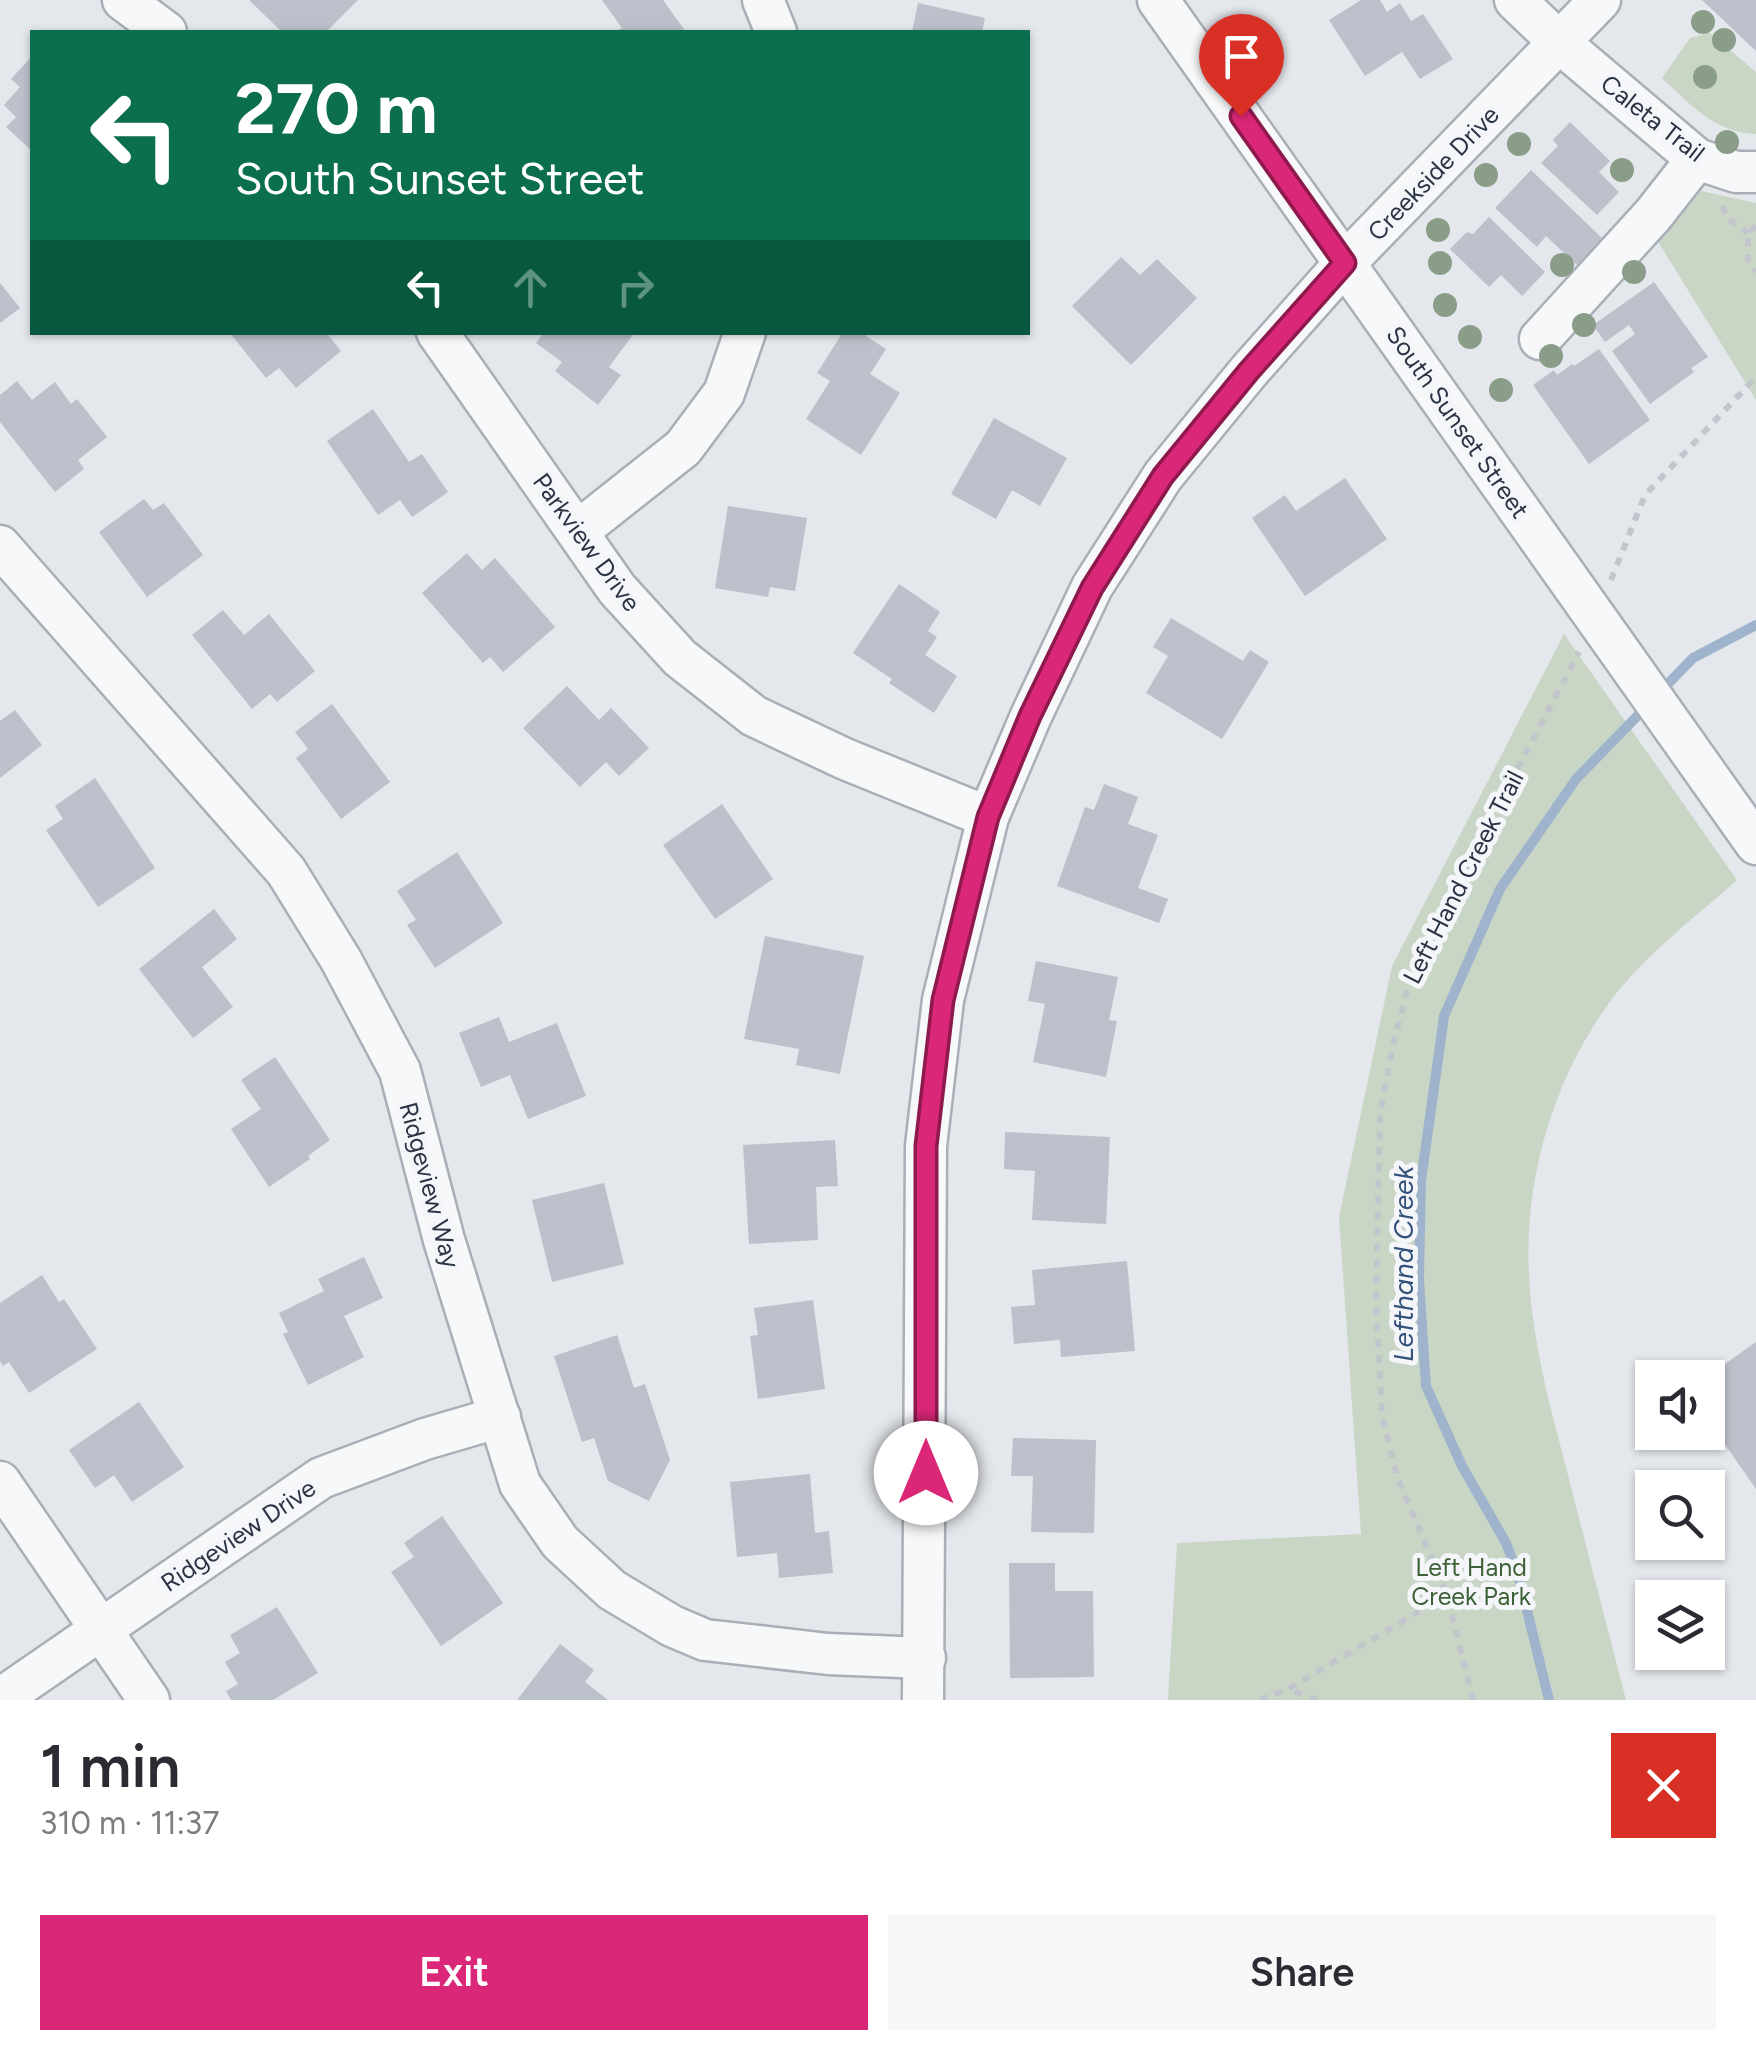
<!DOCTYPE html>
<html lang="en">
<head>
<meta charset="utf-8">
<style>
	:root { --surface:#fff; --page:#f7f7f7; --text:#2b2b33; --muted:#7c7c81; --accent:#db2777 }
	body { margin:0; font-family:Figtree,sans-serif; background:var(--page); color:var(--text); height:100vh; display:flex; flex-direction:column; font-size:38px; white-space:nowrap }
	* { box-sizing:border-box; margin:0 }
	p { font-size:32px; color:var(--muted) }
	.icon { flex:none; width:55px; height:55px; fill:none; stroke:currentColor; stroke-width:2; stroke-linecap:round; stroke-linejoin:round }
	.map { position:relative; height:1700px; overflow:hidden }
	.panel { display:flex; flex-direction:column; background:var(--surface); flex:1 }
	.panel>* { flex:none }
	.hud { position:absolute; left:30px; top:30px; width:1000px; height:305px; border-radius:0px; box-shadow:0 2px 8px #0004; background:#0b6e4f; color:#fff; overflow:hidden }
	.buttons { position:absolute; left:1635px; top:1360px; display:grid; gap:20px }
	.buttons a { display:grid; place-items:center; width:90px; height:90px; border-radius:0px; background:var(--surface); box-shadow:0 2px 8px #0004; font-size:50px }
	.pin { position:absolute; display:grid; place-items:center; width:85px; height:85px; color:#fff; margin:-102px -42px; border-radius:50% 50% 50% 0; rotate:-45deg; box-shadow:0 0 10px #0007 }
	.pin .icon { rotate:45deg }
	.me { position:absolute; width:110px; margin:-55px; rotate:0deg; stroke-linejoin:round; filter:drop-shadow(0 0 8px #0008) }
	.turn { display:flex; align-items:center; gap:35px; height:210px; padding:0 40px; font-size:45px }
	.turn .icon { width:130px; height:130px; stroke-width:2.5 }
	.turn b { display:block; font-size:70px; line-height:85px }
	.lanes { display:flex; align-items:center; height:95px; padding:0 40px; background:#0003; justify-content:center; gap:50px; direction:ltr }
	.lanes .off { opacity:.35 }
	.round { display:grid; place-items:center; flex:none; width:105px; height:105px; border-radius:0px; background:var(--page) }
	.headline { display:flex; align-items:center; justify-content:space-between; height:170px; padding:0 40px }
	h1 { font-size:60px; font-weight:600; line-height:75px }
	.cta { display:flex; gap:20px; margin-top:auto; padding:20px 40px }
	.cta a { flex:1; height:115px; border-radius:0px; background:var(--accent); color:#fff; font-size:40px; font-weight:600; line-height:115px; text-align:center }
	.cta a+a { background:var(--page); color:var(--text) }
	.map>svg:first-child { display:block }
	.green { fill:#c9d6c5 }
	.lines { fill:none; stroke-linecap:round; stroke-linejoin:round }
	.stream { stroke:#9fb4cc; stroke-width:10 }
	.building { fill:#bbc0ca }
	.minor-casing { stroke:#a9aeb7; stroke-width:45 }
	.path { stroke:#c2c5cb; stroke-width:6; stroke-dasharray:8 8; stroke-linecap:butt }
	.minor { stroke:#f7f8fa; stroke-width:40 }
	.tree { fill:#899d89 }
	.route-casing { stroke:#8e194d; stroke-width:25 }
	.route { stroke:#db2777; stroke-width:18 }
	.labels { text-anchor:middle; stroke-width:10; stroke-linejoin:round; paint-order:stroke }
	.street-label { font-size:25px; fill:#2b3445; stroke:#f4f6f9 }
	.park-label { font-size:25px; fill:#3f6138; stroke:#f4f6f9 }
	.water-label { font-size:28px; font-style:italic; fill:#34527a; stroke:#f4f6f9 }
</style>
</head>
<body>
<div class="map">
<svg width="1756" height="1700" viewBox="0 0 1756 1700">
	<rect width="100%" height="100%" fill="#e4e7ec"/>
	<g class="green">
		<path d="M1710,33L1756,72V134C1715,133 1690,104 1662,78L1690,38Z"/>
		<path d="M1701,191L1756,203V400L1657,240Z"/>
		<path d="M1564,634L1737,880C1697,916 1649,952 1615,995C1552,1077 1521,1186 1530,1289C1532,1324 1540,1359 1547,1394L1626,1700H1168L1177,1543L1361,1534L1339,1217L1392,966Z"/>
	</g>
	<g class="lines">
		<g class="stream">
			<path d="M1660,692L1693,658L1756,625"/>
			<path d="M1549,1700L1519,1578L1506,1543L1462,1466L1426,1386L1419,1280L1421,1181L1444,1016L1500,889L1576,779L1648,705"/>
		</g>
	</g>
	<g class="building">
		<path d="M249,0H358L326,32H282Z"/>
		<path d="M602,0H663L686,32H615L622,28Z"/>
		<path d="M1361,0H1380L1387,12L1400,3L1411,21L1423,14L1453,59L1420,79L1402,52L1365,76L1329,20Z"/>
		<path d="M1702,0H1756V51Z"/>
		<path d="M918,3L985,18L982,32H912Z"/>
		<path d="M32,56V151L6,127L16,117L4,105L20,87L11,79Z"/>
		<path d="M1570,122L1610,161L1599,172L1619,192L1597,215L1541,163L1558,146L1553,140Z"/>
		<path d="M1531,170L1602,238L1577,265L1546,236L1537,247L1495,208Z"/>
		<path d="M1489,217L1545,272L1522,296L1501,275L1489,287L1450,249L1467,232L1473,234Z"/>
		<path d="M1121,257L1140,275L1157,259L1197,298L1131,365L1072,306Z"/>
		<path d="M1654,282L1708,357L1691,368L1694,372L1650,404L1612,351L1635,334L1629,325L1605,342L1593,325Z"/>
		<path d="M0,283L20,308L0,323Z"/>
		<path d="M229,332H326L341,351L296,388L279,368L266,378Z"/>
		<path d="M544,332H635L609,367L621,375L598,405L555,371L562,362L536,343Z"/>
		<path d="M843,332H860L886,349L870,374L900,393L861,455L806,419L830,381L817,373Z"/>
		<path d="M1599,349L1650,420L1589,464L1533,385L1554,370L1557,375L1572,364L1574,366Z"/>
		<path d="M17,381L32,400L55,382L71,404L77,399L107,437L78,460L84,469L55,492L0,422V395Z"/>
		<path d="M373,409L409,462L422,454L448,492L412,517L400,500L378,515L327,441Z"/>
		<path d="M994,418L1067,458L1040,506L1012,490L996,519L951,494Z"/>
		<path d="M1345,478L1387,539L1305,596L1252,518L1285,495L1296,511Z"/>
		<path d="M144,499L153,510L164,503L203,555L147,597L99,532Z"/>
		<path d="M728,506L807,518L795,591L770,587L768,597L715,588Z"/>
		<path d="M467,553L482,570L495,558L555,627L503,672L490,657L483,663L422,593Z"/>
		<path d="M899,584L940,612L928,631L937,637L925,655L957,676L934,713L889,683L892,679L853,653Z"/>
		<path d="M223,610L244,635L269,614L315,671L277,702L270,694L252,709L192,635Z"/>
		<path d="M1171,618L1243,661L1250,650L1269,662L1222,739L1146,693L1168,656L1153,647Z"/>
		<path d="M567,686L599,720L611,708L649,748L619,776L606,762L580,787L523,728Z"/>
		<path d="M332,704L390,782L341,819L296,758L308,749L295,732Z"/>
		<path d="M15,710L42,745L0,778V721Z"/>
		<path d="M95,778L155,868L98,907L46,830L63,819L55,806Z"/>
		<path d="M1104,784L1138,797L1128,824L1158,835L1138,888L1168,899L1159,923L1057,886L1085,807L1094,810Z"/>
		<path d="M722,804L773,879L715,919L663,845Z"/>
		<path d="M457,852L503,923L435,968L407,925L416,920L397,891Z"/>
		<path d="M214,909L237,939L202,967L233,1007L193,1038L139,969Z"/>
		<path d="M765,936L864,956L840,1074L796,1065L799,1049L744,1039Z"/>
		<path d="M1036,961L1118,977L1109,1020L1117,1021L1106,1077L1033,1062L1045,1004L1028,1001Z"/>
		<path d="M499,1017L509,1042L557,1023L586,1096L528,1119L510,1075L481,1087L459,1033Z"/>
		<path d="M275,1057L330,1140L308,1156L310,1159L269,1187L231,1129L261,1109L241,1080Z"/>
		<path d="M1005,1132L1110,1137L1106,1224L1032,1220L1035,1171L1004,1169Z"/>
		<path d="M835,1140L838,1186L816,1187L818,1240L749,1244L743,1145Z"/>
		<path d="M604,1183L624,1264L552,1282L532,1200Z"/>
		<path d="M364,1257L383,1298L344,1316L364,1357L308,1385L283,1334L288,1332L279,1313L324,1291L318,1279Z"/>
		<path d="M1127,1261L1135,1351L1061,1357L1060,1340L1014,1344L1011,1307L1035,1305L1032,1270Z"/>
		<path d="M42,1275L59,1302L64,1299L97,1349L29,1393L9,1362L3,1366L0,1361V1303Z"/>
		<path d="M813,1300L825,1389L758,1399L750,1336L758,1335L754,1308Z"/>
		<path d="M617,1335L634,1388L645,1384L670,1460L649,1501L608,1481L594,1438L582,1442L554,1356Z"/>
		<path d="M1756,1342V1489L1708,1420V1376Z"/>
		<path d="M139,1402L184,1467L132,1502L114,1475L95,1488L69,1450Z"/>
		<path d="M1013,1438L1096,1440L1094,1533L1031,1532L1033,1476H1011Z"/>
		<path d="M810,1474L815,1533L829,1531L833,1573L779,1578L777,1553L737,1557L730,1482Z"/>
		<path d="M442,1516L503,1603L441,1646L391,1572L414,1557L404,1543Z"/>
		<path d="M1009,1563H1055V1591H1093L1094,1677L1010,1678Z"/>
		<path d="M277,1607L318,1673L273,1700H231L226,1691L238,1684L225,1662L240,1653L230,1635Z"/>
		<path d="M560,1644L594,1670L585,1682L608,1700H517Z"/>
	</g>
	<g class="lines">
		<g class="minor-casing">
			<g id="minor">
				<path d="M123,0L166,32"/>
				<path d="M763,0L776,32"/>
				<path d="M1158,0L1756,844"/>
				<path d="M1515,0L1560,43L1697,159L1736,172H1756"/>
				<path d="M437,332L617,589L680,658L754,716L845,759L988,817"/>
				<path d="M1540,339L1653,215L1697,159"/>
				<path d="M578,531L683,448L724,393L745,332"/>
				<path d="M0,546L286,871L341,960L400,1071L444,1240L520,1484L560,1542L612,1590L672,1626L705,1640L828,1654L925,1658"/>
				<path d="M0,1482L149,1700"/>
				<path d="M0,1699L321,1478L425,1439L500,1417"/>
				<path d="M923,1700L926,1146L943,1000L988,817L1031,716L1092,587L1163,476L1249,371L1345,263L1600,0"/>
			</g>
		</g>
		<g class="path">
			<path d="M1722,206L1728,219L1748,233"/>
			<path d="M1756,226L1748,233V259L1756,272"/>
			<path d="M1611,580L1645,495L1756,377"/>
			<path d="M1260,1700L1288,1689"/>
			<path d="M1317,1700L1288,1689L1447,1595"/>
			<path d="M1473,1700L1447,1595L1397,1476L1382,1415L1376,1302L1380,1114L1394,1040L1414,965L1579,652"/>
		</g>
		<use href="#minor" class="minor"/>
	</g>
	<g class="tree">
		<circle cx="1703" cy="22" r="12"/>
		<circle cx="1724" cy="40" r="12"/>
		<circle cx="1705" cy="77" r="12"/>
		<circle cx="1727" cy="142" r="12"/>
		<circle cx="1519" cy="144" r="12"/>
		<circle cx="1622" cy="170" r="12"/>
		<circle cx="1486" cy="175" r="12"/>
		<circle cx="1438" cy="230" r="12"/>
		<circle cx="1440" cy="263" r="12"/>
		<circle cx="1562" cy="265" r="12"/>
		<circle cx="1634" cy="272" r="12"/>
		<circle cx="1445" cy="305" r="12"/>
		<circle cx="1584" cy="325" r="12"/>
		<circle cx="1470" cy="337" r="12"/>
		<circle cx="1551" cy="356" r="12"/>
		<circle cx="1501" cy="390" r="12"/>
	</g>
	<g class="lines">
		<g class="route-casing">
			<path id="route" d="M926,1473V1146L943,1000L988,817L1030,716L1092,588L1163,476L1249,371L1345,263L1241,116"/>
		</g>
		<use href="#route" class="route"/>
	</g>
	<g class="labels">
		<g class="street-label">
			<text transform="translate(1653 118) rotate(38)" y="9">Caleta Trail</text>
			<text transform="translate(1433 173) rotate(-46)" y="9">Creekside Drive</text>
			<text transform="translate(1458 422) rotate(55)" y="9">South Sunset Street</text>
			<text transform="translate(587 542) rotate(54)" y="9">Parkview Drive</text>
			<text transform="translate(1463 877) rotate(-63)" y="9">Left Hand Creek Trail</text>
			<text transform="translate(430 1185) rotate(75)" y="9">Ridgeview Way</text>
			<text transform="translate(238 1535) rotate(-34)" y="9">Ridgeview Drive</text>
		</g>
		<g class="park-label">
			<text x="1471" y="1576">Left Hand<tspan x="1471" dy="29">Creek Park</tspan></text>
		</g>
		<g class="water-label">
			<text transform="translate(1403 1264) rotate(-90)" y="10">Lefthand Creek</text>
		</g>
	</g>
</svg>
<div class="buttons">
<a><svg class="icon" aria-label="sound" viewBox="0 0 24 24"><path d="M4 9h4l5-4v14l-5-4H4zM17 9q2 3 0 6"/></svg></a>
<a><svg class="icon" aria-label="search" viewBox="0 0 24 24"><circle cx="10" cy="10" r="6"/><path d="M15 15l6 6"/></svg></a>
<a><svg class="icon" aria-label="layers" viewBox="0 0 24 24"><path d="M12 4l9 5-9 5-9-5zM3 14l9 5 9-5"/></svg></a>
</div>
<div class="pin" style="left:1241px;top:116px;background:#d93025"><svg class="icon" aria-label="arrive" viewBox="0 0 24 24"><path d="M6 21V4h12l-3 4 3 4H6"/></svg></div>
<svg class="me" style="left:926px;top:1473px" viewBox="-20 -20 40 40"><circle r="19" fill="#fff"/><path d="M0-13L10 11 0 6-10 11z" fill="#db2777"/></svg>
<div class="hud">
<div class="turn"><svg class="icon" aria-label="left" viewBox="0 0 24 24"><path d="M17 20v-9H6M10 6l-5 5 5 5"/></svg><div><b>270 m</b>South Sunset Street</div></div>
<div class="lanes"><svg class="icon" aria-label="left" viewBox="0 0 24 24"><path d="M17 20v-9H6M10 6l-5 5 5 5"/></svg><svg class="icon off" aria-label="ahead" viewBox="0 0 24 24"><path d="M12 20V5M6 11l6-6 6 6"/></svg><svg class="icon off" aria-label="right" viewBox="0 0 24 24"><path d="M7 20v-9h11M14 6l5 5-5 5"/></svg></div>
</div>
</div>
<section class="panel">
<div class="headline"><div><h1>1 min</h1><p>310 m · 11:37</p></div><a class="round" style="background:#d93025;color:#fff"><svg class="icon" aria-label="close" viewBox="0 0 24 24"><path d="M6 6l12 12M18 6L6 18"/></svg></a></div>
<div class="cta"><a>Exit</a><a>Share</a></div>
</section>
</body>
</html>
